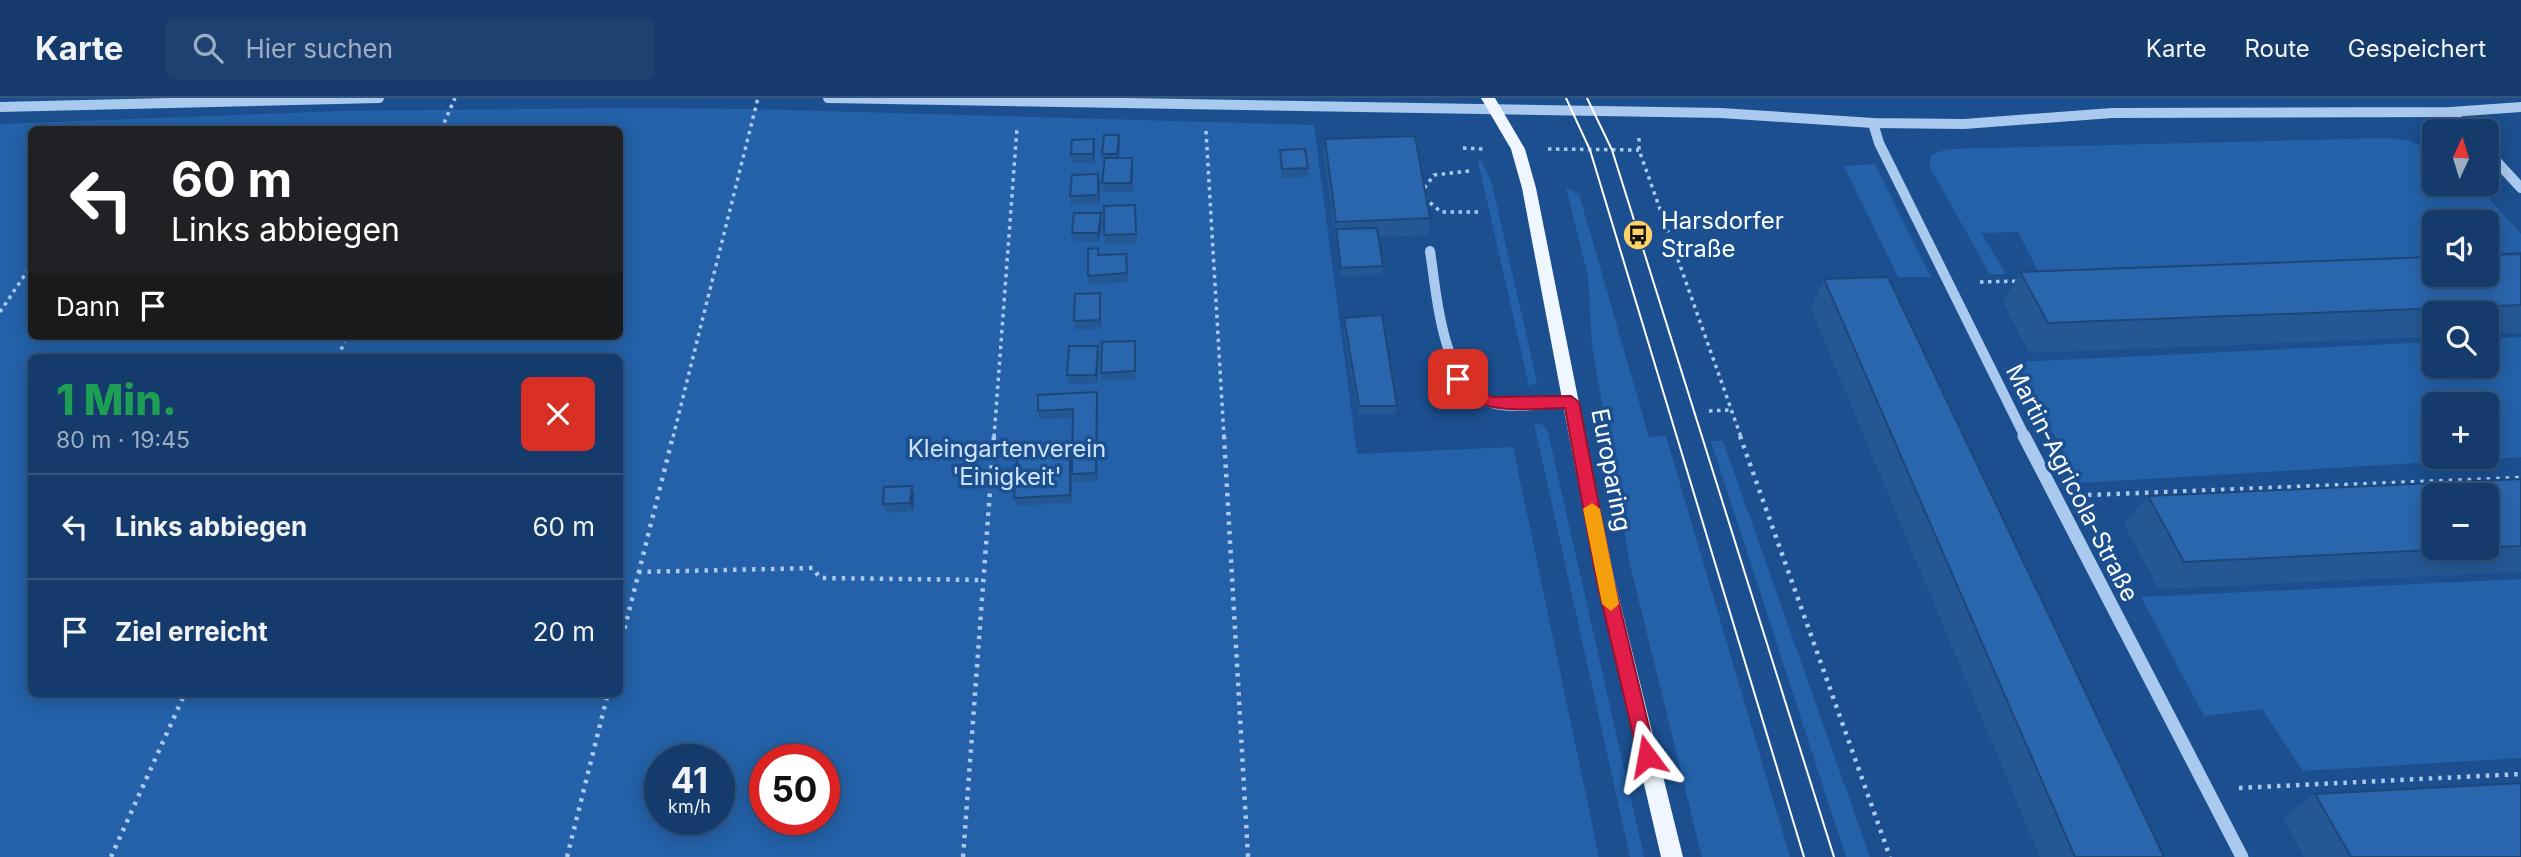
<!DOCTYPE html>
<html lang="de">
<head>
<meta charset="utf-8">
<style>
	:root { --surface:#143b6b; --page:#1d4271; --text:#f1f3f6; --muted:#9dadc1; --line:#33557e }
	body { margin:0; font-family:Inter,sans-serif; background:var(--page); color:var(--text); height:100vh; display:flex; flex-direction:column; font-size:26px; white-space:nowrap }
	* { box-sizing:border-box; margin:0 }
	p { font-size:23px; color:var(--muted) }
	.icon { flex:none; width:38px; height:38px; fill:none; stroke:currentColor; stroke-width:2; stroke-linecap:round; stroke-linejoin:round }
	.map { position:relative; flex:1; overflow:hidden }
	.sheet { position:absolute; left:28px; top:256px; width:595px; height:343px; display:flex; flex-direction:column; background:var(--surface); border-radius:10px; box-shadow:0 4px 18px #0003,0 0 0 2px var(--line) }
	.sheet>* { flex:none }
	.banner { position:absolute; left:28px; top:28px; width:595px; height:214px; border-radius:10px; box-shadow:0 4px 18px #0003,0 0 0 2px var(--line); background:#202124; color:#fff; overflow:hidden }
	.needle { width:46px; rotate:4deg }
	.fabs { position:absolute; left:2422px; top:21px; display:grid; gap:14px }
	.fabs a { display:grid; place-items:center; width:77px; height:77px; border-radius:10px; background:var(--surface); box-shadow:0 4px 18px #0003,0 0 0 2px var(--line); font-size:35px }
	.speed { position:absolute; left:644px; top:646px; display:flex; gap:14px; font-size:35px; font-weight:700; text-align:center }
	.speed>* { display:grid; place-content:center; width:91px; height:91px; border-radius:50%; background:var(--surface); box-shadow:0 4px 18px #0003,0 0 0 2px var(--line); line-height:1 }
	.speed small { font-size:18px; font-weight:400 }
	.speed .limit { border:10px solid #d22; background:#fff; color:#111 }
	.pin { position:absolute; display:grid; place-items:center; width:60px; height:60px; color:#fff; margin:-30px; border-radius:14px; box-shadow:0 4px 10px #0006 }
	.me { position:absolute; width:77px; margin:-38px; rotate:347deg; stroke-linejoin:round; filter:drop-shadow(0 0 5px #0008) }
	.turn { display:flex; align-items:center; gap:24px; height:147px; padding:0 28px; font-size:32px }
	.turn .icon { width:91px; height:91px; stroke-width:2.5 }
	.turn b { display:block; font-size:49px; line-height:60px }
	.then { display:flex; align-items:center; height:66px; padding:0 28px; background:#0003; gap:14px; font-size:26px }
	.round { display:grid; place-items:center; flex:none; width:74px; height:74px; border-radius:10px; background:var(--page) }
	.overview { display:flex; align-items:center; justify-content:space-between; height:119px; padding:0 28px }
	h1 { font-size:42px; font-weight:800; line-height:52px; color:#1e9e55 }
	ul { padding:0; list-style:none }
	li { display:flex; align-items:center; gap:21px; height:105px; padding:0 28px; border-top:2px solid var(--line) }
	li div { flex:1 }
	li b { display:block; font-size:26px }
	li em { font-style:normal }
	header { display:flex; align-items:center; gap:42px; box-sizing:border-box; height:98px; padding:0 35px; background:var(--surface); border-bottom:2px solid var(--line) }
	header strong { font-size:33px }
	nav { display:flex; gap:38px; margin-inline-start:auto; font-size:24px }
	.search { width:490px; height:63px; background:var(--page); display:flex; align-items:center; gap:18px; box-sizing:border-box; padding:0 24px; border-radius:10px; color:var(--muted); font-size:26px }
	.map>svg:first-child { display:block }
	.green { fill:#2461a8; fill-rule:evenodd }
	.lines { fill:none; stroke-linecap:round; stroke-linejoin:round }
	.path-far1 { stroke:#a9c9ee; stroke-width:3.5; stroke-dasharray:3.5 4.5; stroke-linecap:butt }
	.path { stroke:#a9c9ee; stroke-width:4.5; stroke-dasharray:3.5 6; stroke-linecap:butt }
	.minor-far1 { stroke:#a9c9ee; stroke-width:10 }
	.minor { stroke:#a9c9ee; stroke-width:13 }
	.major { fill:#f0f6ff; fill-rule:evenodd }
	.tram { stroke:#fff; stroke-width:2 }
	.wall { fill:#245895; fill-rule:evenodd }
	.shaded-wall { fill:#1d4779 }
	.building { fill:#2a66ad; stroke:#1d4779; stroke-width:2 }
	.route { fill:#e11d48; stroke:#92132f; stroke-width:2 }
	.slow { fill:#f59e0b }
	.labels { text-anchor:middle; stroke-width:7; stroke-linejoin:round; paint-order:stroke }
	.poi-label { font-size:24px; fill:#fff; stroke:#1b4f8f; text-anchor:start }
	.park-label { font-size:24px; fill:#cfe3fa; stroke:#1b4f8f }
	.street-label { font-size:24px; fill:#fff; stroke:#1b4f8f }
</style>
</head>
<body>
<header>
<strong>Karte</strong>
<div class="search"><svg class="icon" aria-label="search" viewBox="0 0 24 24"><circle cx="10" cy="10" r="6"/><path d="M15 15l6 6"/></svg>Hier suchen</div>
<nav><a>Karte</a><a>Route</a><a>Gespeichert</a></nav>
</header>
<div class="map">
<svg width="2521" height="759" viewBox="0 0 2521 759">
	<rect width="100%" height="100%" fill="#1b4f8f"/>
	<g class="green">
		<path d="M620,10L755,11L1314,27L1357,356L1513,349L1599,759H0V26L343,13ZM32,32H620V238H32ZM32,259H620V595H32ZM660,662H719V721H660ZM765,662H824V721H765Z"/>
		<path d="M2385,40L2407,42L2434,53V86H2476L2521,136V154L2487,156V124H2434V158L2039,175L2018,134L1981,135L2006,176H1990L1929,68L1932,56L1949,51Z"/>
		<path d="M1478,63H1482L1492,86L1537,284L1529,288Z"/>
		<path d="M1875,66L1931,179H1898L1844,68Z"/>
		<path d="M1566,89L1579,96L1649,339L1666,338L1790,759H1702L1630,467L1592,248L1588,179Z"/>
		<path d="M2521,239V359L2080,385L2015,264L2434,244V268H2487V241ZM2434,306H2487V359H2434Z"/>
		<path d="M1534,325L1543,327L1548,334L1644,759H1630Z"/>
		<path d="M1711,343H1723L1870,759H1846Z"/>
		<path d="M2521,481V660L2303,673L2262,611L2204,618L2141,499Z"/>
	</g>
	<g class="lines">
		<g class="path-far1">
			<path d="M441,32L455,0"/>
			<path d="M1206,33L1224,339"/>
			<path d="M1639,40V52L1741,339"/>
			<path d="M1463,50L1483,51"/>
			<path d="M1548,51L1639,52"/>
			<path d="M1469,73L1434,77L1420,96L1441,114H1479"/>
			<path d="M1980,184L2021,183"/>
			<path d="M0,214L32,166"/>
			<path d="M338,259L347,238"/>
			<path d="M1709,313L1729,312"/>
			<path d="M673,339L758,0"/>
			<path d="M994,339L1017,30"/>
		</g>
		<g class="path">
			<path d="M1224,338L1248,759"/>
			<path d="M1740,338L1890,759"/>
			<path d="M2088,397L2521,380"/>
			<path d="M638,474L813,470L820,480L983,482"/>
			<path d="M620,549L673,338"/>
			<path d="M2239,690L2521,676"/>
			<path d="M111,759L185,595"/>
			<path d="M567,759L608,595"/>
			<path d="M963,759L994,338"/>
		</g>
		<g class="minor-far1">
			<path d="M828,0L1721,15L1873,25L1964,26L2112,15L2451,14L2521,9"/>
			<path d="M0,9L379,0"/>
			<path d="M2451,14L2468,33"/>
			<path d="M1873,25L1879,45L2025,339"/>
			<path d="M2487,53L2521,90"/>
			<path d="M1430,153C1437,197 1442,293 1495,306C1519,311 1546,305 1571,304"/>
		</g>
		<path class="minor" d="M2024,338L2242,759"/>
		<path class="major" d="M1481,0H1495L1525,51L1536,90L1614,480L1683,759H1661L1596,480L1522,90L1511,51Z"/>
		<g class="tram">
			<path d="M1566,0L1590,52L1804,759"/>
			<path d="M1587,0L1612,52L1834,759"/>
		</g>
	</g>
	<g class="wall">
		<path d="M1325,41L1430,120L1428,137L1378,139L1383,168L1382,177L1341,178L1324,58Z"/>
		<path d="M1120,46L1119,60H1132L1133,69L1132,94H1103L1102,85L1104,65H1103L1102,56Z"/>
		<path d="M1095,50L1094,65H1072L1071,56Z"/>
		<path d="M1280,52L1308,70V79L1282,80Z"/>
		<path d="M1100,85L1099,106L1071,107L1070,98Z"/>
		<path d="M1101,115L1102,124L1099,144L1073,143L1072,135Z"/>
		<path d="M1136,115L1137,145L1105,146L1104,137Z"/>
		<path d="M1098,150L1099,157L1126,156L1128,184L1089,186L1088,178Z"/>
		<path d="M2521,156V235L2487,236V215H2434V239L2029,255L2003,204L2020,174Z"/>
		<path d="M1824,181L2164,759H2040L1811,211Z"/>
		<path d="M1101,204V231L1076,232L1074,223Z"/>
		<path d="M1344,220L1397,308L1396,316L1358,317L1343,229Z"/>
		<path d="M1135,243V282L1102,283L1101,275Z"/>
		<path d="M1099,256L1097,285L1069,286L1067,277Z"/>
		<path d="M1098,303L1097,383L1074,384L1072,376L1073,320L1039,321L1038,313Z"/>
		<path d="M1070,356L1072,365L1071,405L1016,408L1014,400Z"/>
		<path d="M2521,381V474L2159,491L2124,426L2148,398ZM2487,397V450H2434Z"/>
		<path d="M914,396L913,413L886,415L883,406Z"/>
		<path d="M2315,696L2521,759H2304L2283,719Z"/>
	</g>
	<g class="shaded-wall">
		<path d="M1119,37L1120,46L1118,65L1117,56Z"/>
		<path d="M1094,41L1095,50L1094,65L1093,56Z"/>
		<path d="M1132,60L1133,69L1132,94L1131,85Z"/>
		<path d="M1098,76L1100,85L1099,106L1098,97Z"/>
		<path d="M1101,115L1102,124L1099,144L1098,135Z"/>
		<path d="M1100,195L1101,204V231L1100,222Z"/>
		<path d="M1135,243L1136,252L1135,282Z"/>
		<path d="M1098,248L1099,256L1097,285L1096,277Z"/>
		<path d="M1097,294L1098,303L1097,383L1096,375Z"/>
		<path d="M1070,356L1072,365L1071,405L1070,397Z"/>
		<path d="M912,388L914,396L913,413L910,405Z"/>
	</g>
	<g class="building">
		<path d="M1104,37H1119L1117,56H1102Z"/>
		<path d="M1415,38L1430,120L1336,124L1325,41Z"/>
		<path d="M1094,41L1093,56H1071L1072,42Z"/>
		<path d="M1305,51L1308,70L1282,71L1280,52Z"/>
		<path d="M1105,60H1132L1131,85H1102Z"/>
		<path d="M1098,76V97L1070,98L1072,77Z"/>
		<path d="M1135,107L1136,136L1104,137V108Z"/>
		<path d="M1074,115H1101L1098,135H1072Z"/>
		<path d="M1377,130L1383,168L1341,170L1336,131Z"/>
		<path d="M1098,150V157L1126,156L1127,175L1088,178V151Z"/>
		<path d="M2521,156V207L2048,225L2020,174L2434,159V177H2487V157Z"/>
		<path d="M1888,179L2164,759H2075L1824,181Z"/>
		<path d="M1100,195V222L1074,223L1075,196Z"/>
		<path d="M1382,217L1397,308H1359L1344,220Z"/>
		<path d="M1135,243V273L1101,275L1102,244Z"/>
		<path d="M1069,248H1098L1096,277H1067Z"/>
		<path d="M1097,294L1096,375L1072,376L1073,311L1038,313V297Z"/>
		<path d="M1070,356V397L1014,400L1017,359Z"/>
		<path d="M2521,381V448L2487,449V397H2434V450H2475L2184,464L2148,398Z"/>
		<path d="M912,388L910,405L883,406L884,389Z"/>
		<path d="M2521,685V759H2351L2315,696Z"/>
	</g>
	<path class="route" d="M1458,275L1492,299L1571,298L1579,304L1613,480L1656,658L1654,664L1647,666L1641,664L1638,658L1596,480L1565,310C1524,310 1476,321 1451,281Z"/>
	<path class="slow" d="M1592,405L1600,411L1619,506L1611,513L1602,506L1583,411Z"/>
	<defs>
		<g id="bus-disc" transform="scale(1.575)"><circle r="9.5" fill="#ffd166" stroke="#1b4f8f"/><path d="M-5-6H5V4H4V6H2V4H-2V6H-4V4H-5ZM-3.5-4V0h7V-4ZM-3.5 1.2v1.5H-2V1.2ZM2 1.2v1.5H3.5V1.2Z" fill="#111"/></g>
	</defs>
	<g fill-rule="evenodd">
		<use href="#bus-disc" x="1638" y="137"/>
	</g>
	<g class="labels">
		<g class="poi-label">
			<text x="1661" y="131">Harsdorfer<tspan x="1661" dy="28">Straße</tspan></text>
		</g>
		<g class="park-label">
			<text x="1007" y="359">Kleingartenverein<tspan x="1007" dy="28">'Einigkeit'</tspan></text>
		</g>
		<g class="street-label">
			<text transform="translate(1611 372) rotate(79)" y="8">Europaring</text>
			<text transform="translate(2072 385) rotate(63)" y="8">Martin-Agricola-Straße</text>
		</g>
	</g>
</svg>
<div class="fabs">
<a><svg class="needle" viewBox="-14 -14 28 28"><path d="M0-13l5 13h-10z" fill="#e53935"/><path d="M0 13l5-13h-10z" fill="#9dadc1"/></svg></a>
<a><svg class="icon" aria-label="sound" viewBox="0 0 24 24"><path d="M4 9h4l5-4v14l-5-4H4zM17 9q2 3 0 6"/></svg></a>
<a><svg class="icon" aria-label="search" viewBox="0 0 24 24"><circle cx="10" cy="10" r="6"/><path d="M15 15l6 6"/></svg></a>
<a>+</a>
<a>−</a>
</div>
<div class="speed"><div>41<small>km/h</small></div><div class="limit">50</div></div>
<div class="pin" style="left:1458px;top:281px;background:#d93025"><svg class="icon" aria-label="arrive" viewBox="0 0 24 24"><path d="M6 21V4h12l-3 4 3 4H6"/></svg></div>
<svg class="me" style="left:1647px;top:658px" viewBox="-20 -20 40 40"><path d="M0-17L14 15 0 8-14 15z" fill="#e11d48" stroke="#fff" stroke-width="4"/></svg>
<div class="banner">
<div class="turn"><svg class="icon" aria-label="left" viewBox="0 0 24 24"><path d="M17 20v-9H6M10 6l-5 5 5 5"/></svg><div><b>60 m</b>Links abbiegen</div></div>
<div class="then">Dann<svg class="icon" aria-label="arrive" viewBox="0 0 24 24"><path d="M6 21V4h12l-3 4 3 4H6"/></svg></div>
</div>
<section class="sheet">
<div class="overview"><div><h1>1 Min.</h1><p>80 m · 19:45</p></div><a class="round" style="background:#d93025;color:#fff"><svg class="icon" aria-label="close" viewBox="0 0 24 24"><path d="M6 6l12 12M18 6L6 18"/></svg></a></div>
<ul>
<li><svg class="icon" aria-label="left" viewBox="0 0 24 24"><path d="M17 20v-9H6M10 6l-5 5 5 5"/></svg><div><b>Links abbiegen</b></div><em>60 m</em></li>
<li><svg class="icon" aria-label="arrive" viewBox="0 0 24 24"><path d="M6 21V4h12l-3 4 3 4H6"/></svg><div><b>Ziel erreicht</b></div><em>20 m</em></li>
</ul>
</section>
</div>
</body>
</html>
